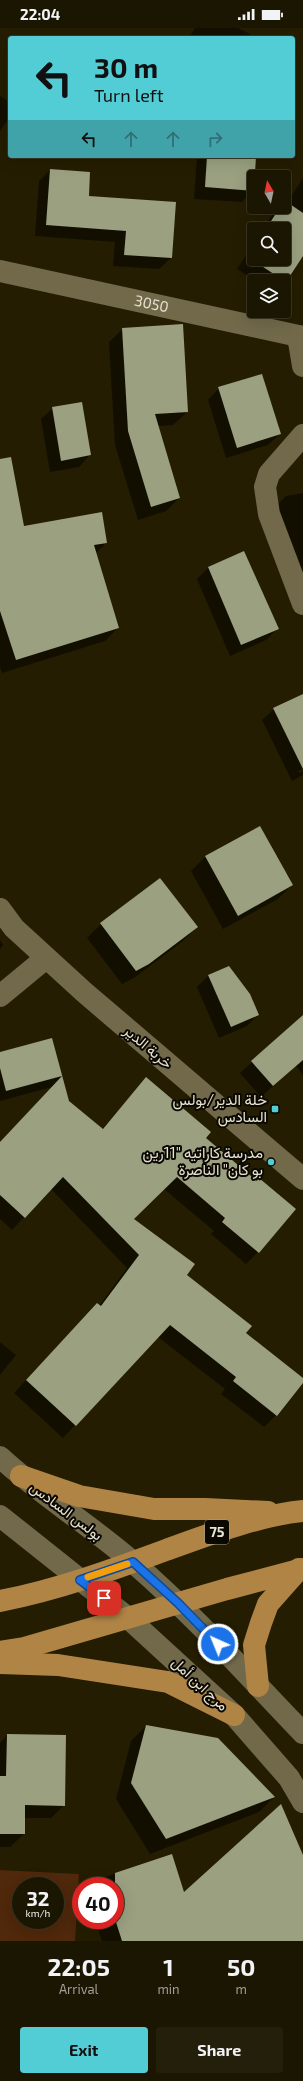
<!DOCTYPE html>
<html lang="en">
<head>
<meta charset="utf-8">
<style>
	:root { --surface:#1b1601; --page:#241f0b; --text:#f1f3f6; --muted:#a09f99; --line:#393523; --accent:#52ccd5 }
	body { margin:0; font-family:"Exo 2",Vazirmatn,sans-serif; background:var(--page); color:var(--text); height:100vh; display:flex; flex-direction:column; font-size:15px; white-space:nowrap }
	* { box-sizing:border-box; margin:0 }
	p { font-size:13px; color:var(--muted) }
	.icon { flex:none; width:22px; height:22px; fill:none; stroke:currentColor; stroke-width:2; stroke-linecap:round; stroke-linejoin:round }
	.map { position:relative; height:1913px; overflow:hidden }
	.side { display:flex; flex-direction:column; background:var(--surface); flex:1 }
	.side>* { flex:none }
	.top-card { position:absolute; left:8px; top:8px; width:287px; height:122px; border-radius:4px; box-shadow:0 4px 16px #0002,0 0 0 1px var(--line); background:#52ccd5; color:#111; overflow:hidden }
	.needle { width:26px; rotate:351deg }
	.fabs { position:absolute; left:247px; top:142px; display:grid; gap:8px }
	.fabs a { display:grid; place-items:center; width:44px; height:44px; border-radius:4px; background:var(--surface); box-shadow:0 4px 16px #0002,0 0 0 1px var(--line); font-size:20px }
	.speed { position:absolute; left:12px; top:1849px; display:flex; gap:8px; font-size:20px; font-weight:700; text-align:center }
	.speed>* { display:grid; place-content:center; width:52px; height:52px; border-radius:50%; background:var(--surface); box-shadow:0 4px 16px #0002,0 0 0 1px var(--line); line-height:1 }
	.speed small { font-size:10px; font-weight:400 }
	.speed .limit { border:6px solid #d22; background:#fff; color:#111 }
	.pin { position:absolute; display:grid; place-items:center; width:34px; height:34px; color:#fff; margin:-17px; border-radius:8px; box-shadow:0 2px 6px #0006 }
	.me { position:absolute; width:44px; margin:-22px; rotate:316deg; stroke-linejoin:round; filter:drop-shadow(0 0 3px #0008) }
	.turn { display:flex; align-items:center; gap:14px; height:84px; padding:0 20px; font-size:18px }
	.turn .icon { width:52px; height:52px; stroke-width:2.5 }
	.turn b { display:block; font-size:28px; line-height:34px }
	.lanes { display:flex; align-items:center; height:38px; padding:0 20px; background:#0003; justify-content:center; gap:20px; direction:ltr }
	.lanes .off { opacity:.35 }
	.eta { display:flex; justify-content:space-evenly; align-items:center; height:68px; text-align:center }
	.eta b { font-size:24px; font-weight:700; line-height:28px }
	.cta { display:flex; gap:8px; margin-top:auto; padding:8px 20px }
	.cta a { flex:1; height:46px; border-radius:4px; background:var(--accent); color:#111; font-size:16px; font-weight:700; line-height:46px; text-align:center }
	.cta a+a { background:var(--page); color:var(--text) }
	.status { display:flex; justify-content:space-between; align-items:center; height:28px; padding:0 20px; background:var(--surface); direction:ltr }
	.status svg { height:11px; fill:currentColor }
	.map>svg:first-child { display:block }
	.green { fill:#50280b; fill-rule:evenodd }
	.shadow { fill:#0007 }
	.building { fill:#9aa080 }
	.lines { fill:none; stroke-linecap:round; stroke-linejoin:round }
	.minor { stroke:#71694a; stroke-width:22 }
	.highway { stroke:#b08445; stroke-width:22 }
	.route-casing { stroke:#114b97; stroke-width:10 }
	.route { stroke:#1a73e8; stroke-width:7 }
	.slow { stroke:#f59e0b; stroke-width:7 }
	.poi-dot { fill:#52ccd5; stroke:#0a0801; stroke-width:1.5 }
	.labels { text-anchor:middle; stroke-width:4; stroke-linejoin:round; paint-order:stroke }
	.shield { fill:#0a0801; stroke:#a5a193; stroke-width:1 }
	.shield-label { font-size:14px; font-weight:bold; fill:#e7e2d1 }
	.street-label { font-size:15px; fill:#e7e2d1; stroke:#0a0801 }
	.poi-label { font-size:15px; fill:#e7e2d1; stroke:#0a0801; text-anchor:end }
</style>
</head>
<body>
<div class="status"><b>22:04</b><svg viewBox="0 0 49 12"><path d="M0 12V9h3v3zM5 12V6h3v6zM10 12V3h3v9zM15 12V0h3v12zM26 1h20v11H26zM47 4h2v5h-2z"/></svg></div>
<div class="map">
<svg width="303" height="1913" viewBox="0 0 303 1913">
	<rect width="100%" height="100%" fill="#241d01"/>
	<path class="green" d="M0,1842L79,1846L75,1913H0ZM21,1858H55V1892H21Z"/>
	<g class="shadow">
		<path d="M195,0H238L250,6L247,10H189Z"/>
		<path d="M0,68L10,75V89L0,103Z"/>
		<path d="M197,128H255L253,162L242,174L194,171Z"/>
		<path d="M50,142L87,169L171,230L159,241L113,238L115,214L35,208L39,153Z"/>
		<path d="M303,150V226L284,255V253H257L237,241L254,215V231H284V201H263L273,185L279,179H284V174L287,175Z"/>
		<path d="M123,301L187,384L173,397L157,398L179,470L166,483L138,492L115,417L109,314Z"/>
		<path d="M219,360L280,406L268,417L226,430L208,372Z"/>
		<path d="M53,380L90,427L79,439L50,444L41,391Z"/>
		<path d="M0,459L24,499L106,515L96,525L118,600L105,613L2,645L0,639Z"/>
		<path d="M303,465V574L274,480L286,468Z"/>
		<path d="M244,524L277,601L266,612L230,628L197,551L208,540Z"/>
		<path d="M303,667V741L298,743L299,745L303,743V747L292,753L262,692L274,681Z"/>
		<path d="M260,799L292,857L278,871L223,901L191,843L205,829Z"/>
		<path d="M160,851L197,899L183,913L134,950L122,956L87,910L101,896Z"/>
		<path d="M0,912L3,917L0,921Z"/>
		<path d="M228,939L258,987L247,998L219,1010L197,959L208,948Z"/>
		<path d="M303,988V1047L296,1038L261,1069L240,1045Z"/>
		<path d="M51,1011L68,1073L102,1101L147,1051L204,1110L258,1224L246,1236L211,1206L214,1203L164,1161L133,1191L244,1306L303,1351L276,1387L264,1399L221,1366L225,1361L158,1309L63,1410L14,1365L85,1288L99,1278L127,1240L51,1161L12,1202L0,1191V1115L52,1059L0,1073V1025Z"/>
		<path d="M0,1314L16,1327L0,1347Z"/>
		<path d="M146,1698L274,1769L259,1784L150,1826L116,1771L131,1713Z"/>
		<path d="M7,1707L64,1777L51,1790H24V1806L10,1819H0V1715Z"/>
		<path d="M171,1828L184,1865L303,1829V1913H102L95,1892H115V1858H94L102,1850Z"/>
	</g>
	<g class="building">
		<path d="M207,128H256L254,163L205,159Z"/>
		<path d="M50,141L90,144L89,168L176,174L172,230L124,227L126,203L46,197Z"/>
		<path d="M284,172L303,185V228L286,254L248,229L254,220V231H284V201H266L280,179H284Z"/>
		<path d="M183,296L188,384L155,386L180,470L151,479L128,403L122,300Z"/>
		<path d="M262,346L281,406L237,420L218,359Z"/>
		<path d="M82,374L91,427L61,433L52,379Z"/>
		<path d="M11,429L24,498L102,484L107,515L94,517L119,600L16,632L0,583V431Z"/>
		<path d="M244,523L279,601L241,617L208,539Z"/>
		<path d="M303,666V741L273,680Z"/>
		<path d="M260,798L293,857L238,888L205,828Z"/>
		<path d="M160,850L198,899L149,936L136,943L100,895Z"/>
		<path d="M229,938L250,966L259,987L231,999L208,947Z"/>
		<path d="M303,987V1032L273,1058L251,1033Z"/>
		<path d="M52,1010L69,1073L103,1101L146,1049L211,1104L206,1110L257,1153L259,1150L296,1181L259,1225L222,1194L225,1190L177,1149L134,1191L195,1236L187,1247L252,1298L246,1305L303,1350V1355L277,1388L233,1353L236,1349L170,1297L76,1398L26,1352L97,1275L101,1278L139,1227L63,1149L25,1190L0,1167V1114L62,1048L6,1063L0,1040V1024Z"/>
		<path d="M146,1697L218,1710L275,1769L166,1811L131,1755Z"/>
		<path d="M7,1706L66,1707L65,1778L25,1777V1806H0V1748H6Z"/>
		<path d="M281,1776L303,1827V1913H122L115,1891V1845L172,1826L184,1864Z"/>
	</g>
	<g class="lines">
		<g class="minor">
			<path id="s1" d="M0,243L303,309"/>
			<path d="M298,308L303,338"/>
			<path d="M303,407L269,446L265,459L269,486L303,576"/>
			<path d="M0,881L14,900L84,964L303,1151"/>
			<path d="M0,968L46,930"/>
			<path d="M0,1429C42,1468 92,1498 135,1536C195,1588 248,1648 303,1705"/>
			<path d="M0,1488L127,1589L234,1687L289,1750L303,1774"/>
		</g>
		<g class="highway">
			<path d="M21,1448L79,1468L154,1481H205L268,1484"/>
			<path d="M0,1573C57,1562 112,1542 166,1522C207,1507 260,1487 303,1483"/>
			<path d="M0,1624L24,1620L227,1561L303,1541"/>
			<path d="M0,1635L58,1637L168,1654L234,1687"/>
			<path d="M258,1658L254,1617L261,1595L268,1576L299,1541"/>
		</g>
	</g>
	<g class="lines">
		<g class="route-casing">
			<path id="route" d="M104,1570L80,1552L133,1534L178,1575L218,1616"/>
		</g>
		<use href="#route" class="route"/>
		<path class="slow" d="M88,1549L127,1536"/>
	</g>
	<g class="poi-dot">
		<rect x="271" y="1077" width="8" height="8" rx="2"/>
		<circle cx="271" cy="1134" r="4"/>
	</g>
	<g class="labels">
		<rect class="shield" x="205" y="1492" width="24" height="24" rx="3"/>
		<g class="shield-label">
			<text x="217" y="1509">75</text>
		</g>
		<g class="street-label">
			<text dy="5" stroke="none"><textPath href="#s1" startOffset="155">3050</textPath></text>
			<text transform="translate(148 1019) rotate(40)" y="5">خربة الدير</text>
			<text transform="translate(66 1483) rotate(37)" y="5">بولس السادس</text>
			<text transform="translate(200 1656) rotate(43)" y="5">مرج ابن أمل</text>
		</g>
		<g class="poi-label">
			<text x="267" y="1077">خلة الدير/بولس<tspan x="267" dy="17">السادس</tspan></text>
			<text x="263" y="1130">مدرسة كاراتيه "11رين<tspan x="263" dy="17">بو كان" الناصرة</tspan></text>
		</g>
	</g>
</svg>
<div class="fabs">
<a><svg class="needle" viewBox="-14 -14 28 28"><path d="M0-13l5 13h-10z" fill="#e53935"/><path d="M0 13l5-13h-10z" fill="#a09f99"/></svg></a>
<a><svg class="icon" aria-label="search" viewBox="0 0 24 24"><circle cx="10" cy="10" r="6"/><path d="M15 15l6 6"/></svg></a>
<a><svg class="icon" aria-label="layers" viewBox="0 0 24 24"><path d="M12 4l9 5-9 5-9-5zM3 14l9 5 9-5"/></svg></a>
</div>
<div class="speed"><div>32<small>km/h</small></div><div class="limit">40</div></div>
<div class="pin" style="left:104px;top:1570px;background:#d93025"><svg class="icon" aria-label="arrive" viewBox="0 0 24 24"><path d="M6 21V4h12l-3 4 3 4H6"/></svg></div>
<svg class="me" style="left:218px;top:1616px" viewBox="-20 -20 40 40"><circle r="17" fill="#1a73e8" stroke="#fff" stroke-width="3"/><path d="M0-11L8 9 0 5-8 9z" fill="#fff"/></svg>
<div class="top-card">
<div class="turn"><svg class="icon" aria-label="left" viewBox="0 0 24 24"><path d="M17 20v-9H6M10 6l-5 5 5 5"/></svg><div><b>30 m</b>Turn left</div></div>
<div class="lanes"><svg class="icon" aria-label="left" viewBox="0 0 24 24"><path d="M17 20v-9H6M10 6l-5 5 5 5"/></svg><svg class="icon off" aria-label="ahead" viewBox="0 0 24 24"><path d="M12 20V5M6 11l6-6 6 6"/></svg><svg class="icon off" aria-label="ahead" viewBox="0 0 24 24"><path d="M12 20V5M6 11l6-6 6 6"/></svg><svg class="icon off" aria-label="right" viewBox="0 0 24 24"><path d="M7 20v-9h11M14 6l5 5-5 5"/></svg></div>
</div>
</div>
<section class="side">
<div class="eta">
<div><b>22:05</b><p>Arrival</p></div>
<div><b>1</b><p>min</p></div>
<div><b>50</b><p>m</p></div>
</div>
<div class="cta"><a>Exit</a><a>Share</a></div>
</section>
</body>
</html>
